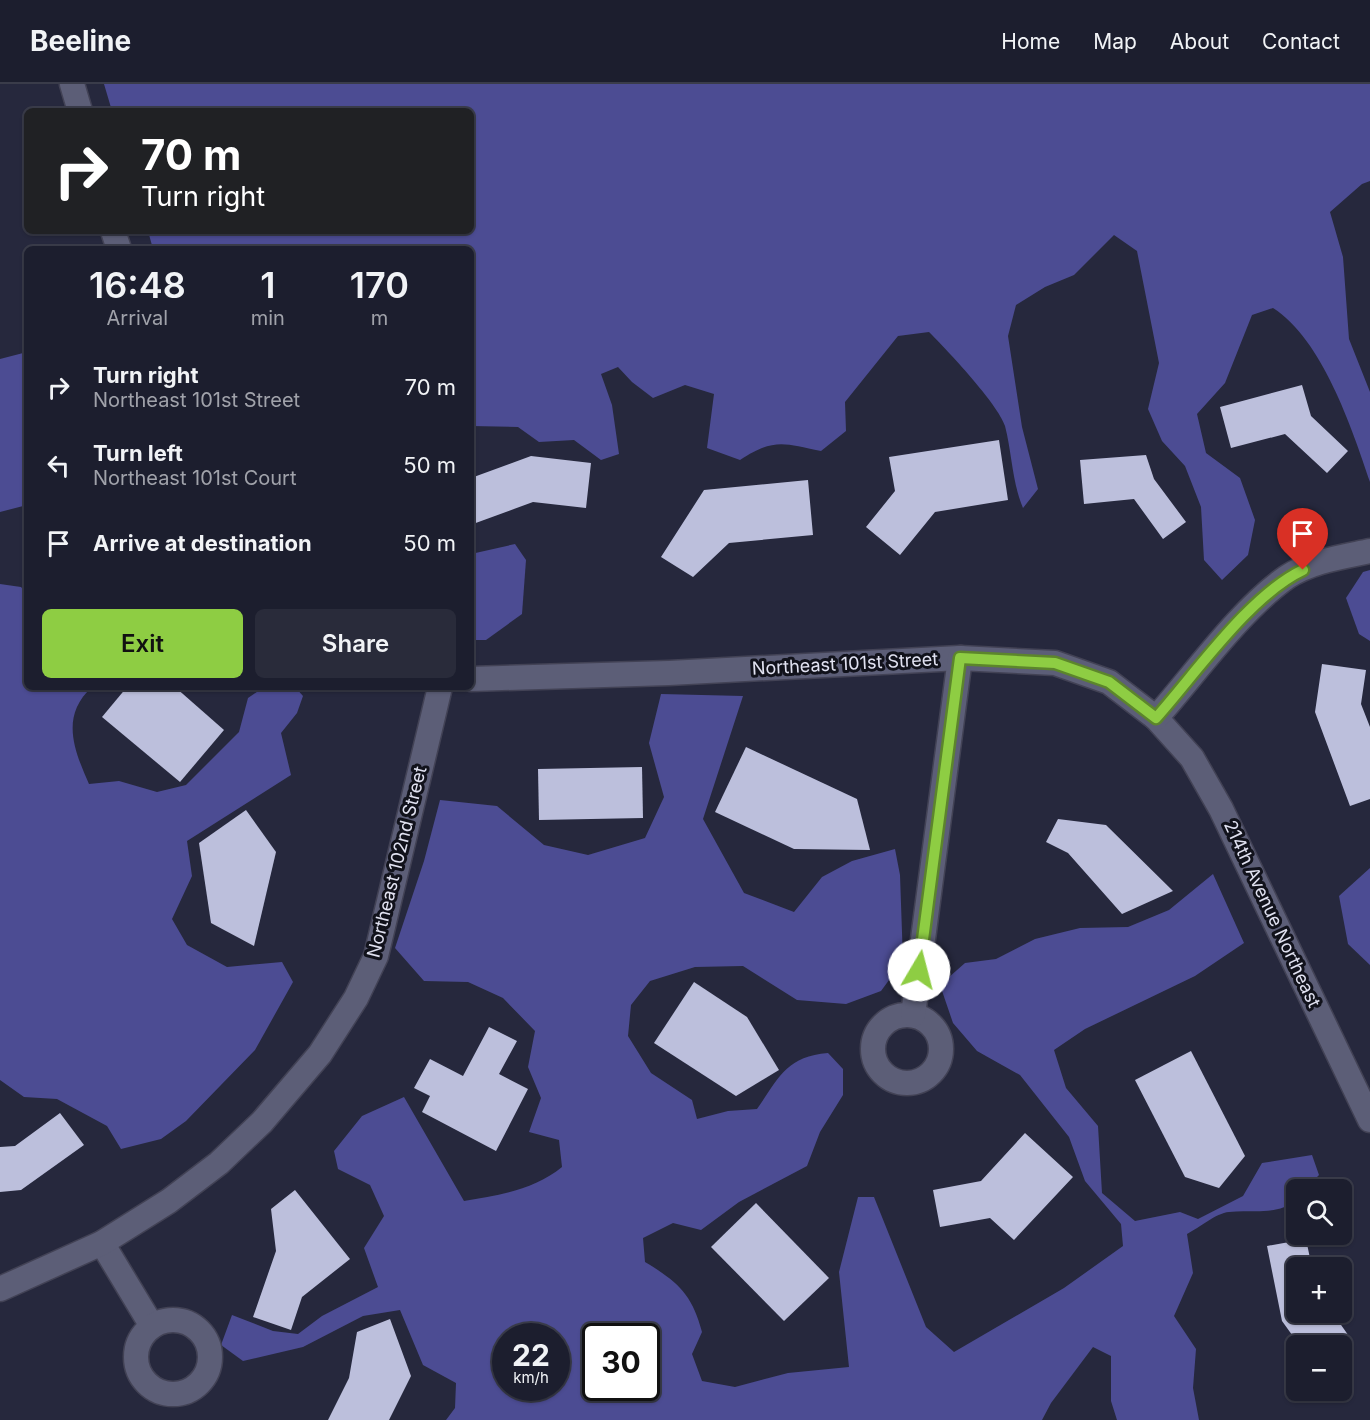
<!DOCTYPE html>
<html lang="en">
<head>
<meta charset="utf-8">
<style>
	:root { --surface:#1c1e2e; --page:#292b3a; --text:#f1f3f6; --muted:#a0a2aa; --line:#3a3c4a; --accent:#8ecd43 }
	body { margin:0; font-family:Inter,sans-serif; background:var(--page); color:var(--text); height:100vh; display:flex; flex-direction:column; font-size:22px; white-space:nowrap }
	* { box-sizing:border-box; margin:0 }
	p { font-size:20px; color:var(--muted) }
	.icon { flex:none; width:33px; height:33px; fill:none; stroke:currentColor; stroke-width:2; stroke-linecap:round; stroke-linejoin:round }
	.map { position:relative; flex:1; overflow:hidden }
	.drawer { position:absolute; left:24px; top:162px; width:450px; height:444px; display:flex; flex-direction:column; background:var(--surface); border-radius:9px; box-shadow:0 2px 4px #0004,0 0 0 2px var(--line) }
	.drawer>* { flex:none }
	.banner { position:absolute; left:24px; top:24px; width:450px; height:126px; border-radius:9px; box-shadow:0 2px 4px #0004,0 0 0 2px var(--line); background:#202124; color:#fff; overflow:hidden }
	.fabs { position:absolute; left:1286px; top:1095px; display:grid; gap:12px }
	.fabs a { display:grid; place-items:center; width:66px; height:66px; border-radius:9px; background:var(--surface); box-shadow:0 2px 4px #0004,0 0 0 2px var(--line); font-size:30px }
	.speed { position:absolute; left:492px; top:1239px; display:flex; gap:12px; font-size:30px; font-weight:700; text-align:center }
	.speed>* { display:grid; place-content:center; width:78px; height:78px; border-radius:50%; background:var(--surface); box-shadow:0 2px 4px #0004,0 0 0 2px var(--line); line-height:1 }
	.speed small { font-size:15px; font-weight:400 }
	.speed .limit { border:3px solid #111; border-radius:9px; background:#fff; color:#111 }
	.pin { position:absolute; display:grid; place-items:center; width:51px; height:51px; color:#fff; margin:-62px -26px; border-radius:50% 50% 50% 0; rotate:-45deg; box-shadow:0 0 6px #0007 }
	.pin .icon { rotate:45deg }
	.me { position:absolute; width:66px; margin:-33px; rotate:8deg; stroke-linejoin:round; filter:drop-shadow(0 0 4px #0008) }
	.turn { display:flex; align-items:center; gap:21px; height:126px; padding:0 18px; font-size:27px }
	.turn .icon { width:78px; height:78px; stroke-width:2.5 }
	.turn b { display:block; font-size:42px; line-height:51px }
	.eta { display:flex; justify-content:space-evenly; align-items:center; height:102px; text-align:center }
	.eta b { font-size:36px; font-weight:600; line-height:42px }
	.action { display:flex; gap:12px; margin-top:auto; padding:12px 18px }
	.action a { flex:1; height:69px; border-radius:9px; background:var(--accent); color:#111; font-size:24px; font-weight:600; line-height:69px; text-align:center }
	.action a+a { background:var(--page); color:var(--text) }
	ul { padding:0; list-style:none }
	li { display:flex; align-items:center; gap:18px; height:78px; padding:0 18px }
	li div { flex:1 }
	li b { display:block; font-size:22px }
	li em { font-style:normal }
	header { display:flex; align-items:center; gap:36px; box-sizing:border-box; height:84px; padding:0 30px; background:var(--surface); border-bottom:2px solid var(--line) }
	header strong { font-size:28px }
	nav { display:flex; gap:33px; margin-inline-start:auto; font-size:21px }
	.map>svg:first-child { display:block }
	.forest { fill:#4c4c93; fill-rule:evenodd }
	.building { fill:#bcbfdc }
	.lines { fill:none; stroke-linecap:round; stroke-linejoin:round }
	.street-casing { stroke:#424255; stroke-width:27 }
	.street { stroke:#5c5e77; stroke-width:24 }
	.route-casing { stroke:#5c852c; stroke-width:15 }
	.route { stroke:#8ecd43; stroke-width:10 }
	.labels { text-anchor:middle; stroke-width:6; stroke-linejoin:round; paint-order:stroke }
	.street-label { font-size:18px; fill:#e1e2f1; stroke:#11121b }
</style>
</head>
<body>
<header>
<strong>Beeline</strong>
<nav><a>Home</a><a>Map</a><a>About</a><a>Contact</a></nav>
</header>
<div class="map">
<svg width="1370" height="1336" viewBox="0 0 1370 1336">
	<rect width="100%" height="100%" fill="#26283d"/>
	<g class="forest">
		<path d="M104,0H1370V97L1362,100L1330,128L1343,173L1349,255L1370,308V398C1352,344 1322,255 1273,224L1252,231L1225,299L1197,330L1206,369L1240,394L1255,436L1248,471L1222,496L1204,476L1201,423L1185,382L1162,357L1148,325L1159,279L1137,167L1114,151L1074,191L1045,203L1016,221L1008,252L1022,343L1038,405L1023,424C1012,398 1012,369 1005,342C998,320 947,266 929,248L898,252L845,318L846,347L821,367C783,359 774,354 740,376L707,364L714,310L685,301L653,314L632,298L618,283L601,290L612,321L619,370L601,376L574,356L539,358L518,343L471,342V165H153L148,147H471V27H112Z"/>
		<path d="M27,268V421L0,428V275Z"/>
		<path d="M515,460L526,476L522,530L486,556H471V470Z"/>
		<path d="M1370,486V557L1359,550L1346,514L1363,488Z"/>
		<path d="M0,500L21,503L27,510V603H92C60,632 74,666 89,700L119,697L157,708L186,701L239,648L248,614L264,603H295L303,612L297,629L281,649L291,691L187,757L192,792L172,835L187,861L227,883L282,878L293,898L255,966L186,1037L161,1055L121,1065L107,1042L57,1015L24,1013L0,996Z"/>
		<path d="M661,610L743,612L703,735L744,809L794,828L822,793L852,777L895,765L900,791L903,877L881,907L846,920L797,916L743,882L695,883L650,897L631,921L628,952L651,989L692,1016L697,1035L728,1027L757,1025C779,994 785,973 828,969L843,985V1011L820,1048L807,1082L739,1118L701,1146L673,1139L643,1154L645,1178C678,1198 692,1210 702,1248L692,1270L702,1297L735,1303L788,1289L849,1283L839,1188L858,1113H874L926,1243L954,1268L1064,1204L1123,1162L1121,1140L1085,1097L1069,1053L1020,991L977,967L953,939L940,901L965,879L996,875L1035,855L1080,844L1128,843L1169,826L1213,790L1244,859L1195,892L1085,945L1054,966L1066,1004L1098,1042L1102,1109L1135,1137L1180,1128L1198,1135L1243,1112L1262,1079L1312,1071L1319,1091L1305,1105L1296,1106V1115C1278,1133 1251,1125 1229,1128C1216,1129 1199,1144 1187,1150L1193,1189L1174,1232L1196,1265L1193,1304L1199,1336H1117L1111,1317V1272L1093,1263L1051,1319L1042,1336H446L455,1324L456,1299L423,1281L400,1226L363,1232L303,1263L243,1277L221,1261L232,1231L273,1247L298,1250L322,1232L378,1203L364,1164L384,1132L370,1101L338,1085L334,1067L362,1032L404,1013L464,1117C499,1111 534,1106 562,1083L559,1056L529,1048L541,1014L528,983L535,947L503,914L468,898L424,897L395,864L424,777L440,716L497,722L544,761L588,771L645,754L664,713L649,659ZM506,1252H556V1304H506ZM596,1252H646V1304H596Z"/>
		<path d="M1370,784V881L1348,860L1339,812Z"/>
	</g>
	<g class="building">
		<path d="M1302,301L1311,332L1348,367L1327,389L1285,350L1231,364L1220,323Z"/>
		<path d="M999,356L1008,416L935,428L900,471L866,443L895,407L889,373Z"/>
		<path d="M1146,371L1154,395L1186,438L1163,455L1134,415L1084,420L1080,376Z"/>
		<path d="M531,372L591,379L586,424L533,418L473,440L471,394Z"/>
		<path d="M808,396L813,451L729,459L693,493L661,473L704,406Z"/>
		<path d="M1322,580L1366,586L1361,620L1370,643V715L1350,722L1315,628Z"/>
		<path d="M127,603H175L224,646L180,698L102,633Z"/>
		<path d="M746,663L857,715L870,766L794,765L715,728Z"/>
		<path d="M642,683L643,734L539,736L538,685Z"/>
		<path d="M246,726L276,768L254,862L211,839L199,759Z"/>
		<path d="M1058,735L1106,741L1173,807L1122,830L1068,769L1046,758Z"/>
		<path d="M694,898L747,933L779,986L736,1012L654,959Z"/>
		<path d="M489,943L517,957L499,990L528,1005L496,1067L422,1028L430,1012L414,1004L430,975L463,992Z"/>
		<path d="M1191,967L1245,1072L1219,1104L1185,1093L1135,996Z"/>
		<path d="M60,1029L84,1061L21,1106L0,1108V1063L15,1062Z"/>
		<path d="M1025,1049L1073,1093L1014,1156L990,1134L940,1143L933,1106L981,1097Z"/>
		<path d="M295,1106L350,1175L302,1213L291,1246L253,1233L276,1167L271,1125Z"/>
		<path d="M756,1119L829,1194L784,1237L711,1163Z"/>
		<path d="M1306,1155L1312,1184H1296V1228H1332L1353,1258L1341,1267V1262H1300L1282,1237L1267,1162Z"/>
		<path d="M390,1235L411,1292L389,1336H328L349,1294L357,1248Z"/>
	</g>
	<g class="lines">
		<g class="street-casing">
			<g id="street">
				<path d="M72,0L80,27"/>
				<path d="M113,147L119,165"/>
				<path d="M471,595L669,589L960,574L1055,579L1109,598L1156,634L1192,674L1221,725L1370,1036"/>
				<path d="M1156,634C1195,590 1240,526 1287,493C1312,477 1342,473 1370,467"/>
				<circle cx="907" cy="965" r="34"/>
				<path d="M913,931L960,574"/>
				<path d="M102,1159L152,1242"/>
				<path d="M0,1205L102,1159L169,1117L219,1079L262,1038L320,970L356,914L376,872L440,603"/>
				<circle cx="173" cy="1273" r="37"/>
			</g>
		</g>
		<use href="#street" class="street"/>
	</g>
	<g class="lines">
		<g class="route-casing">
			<path id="route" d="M919,886L960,574L1055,579L1109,598L1156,634C1196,589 1250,511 1303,486"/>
		</g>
		<use href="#route" class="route"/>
	</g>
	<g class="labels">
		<g class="street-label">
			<text transform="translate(845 580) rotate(-3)" y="6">Northeast 101st Street</text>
			<text transform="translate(397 778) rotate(-76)" y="6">Northeast 102nd Street</text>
			<text transform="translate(1272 830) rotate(65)" y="6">214th Avenue Northeast</text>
		</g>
	</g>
</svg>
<div class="fabs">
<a><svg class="icon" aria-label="search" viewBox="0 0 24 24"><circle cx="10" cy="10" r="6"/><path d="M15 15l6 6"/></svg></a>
<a>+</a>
<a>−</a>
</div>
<div class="speed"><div>22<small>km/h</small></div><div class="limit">30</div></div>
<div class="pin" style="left:1303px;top:486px;background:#d93025"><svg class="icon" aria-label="arrive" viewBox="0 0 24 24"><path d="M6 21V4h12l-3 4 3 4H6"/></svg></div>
<svg class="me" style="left:919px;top:886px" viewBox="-20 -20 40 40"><circle r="19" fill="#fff"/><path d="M0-13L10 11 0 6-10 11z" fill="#8ecd43"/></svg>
<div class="banner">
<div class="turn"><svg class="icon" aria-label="right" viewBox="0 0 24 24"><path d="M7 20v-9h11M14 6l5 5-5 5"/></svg><div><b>70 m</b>Turn right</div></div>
</div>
<section class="drawer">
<div class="eta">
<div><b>16:48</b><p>Arrival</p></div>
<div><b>1</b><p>min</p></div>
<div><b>170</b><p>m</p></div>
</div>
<ul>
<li><svg class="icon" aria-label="right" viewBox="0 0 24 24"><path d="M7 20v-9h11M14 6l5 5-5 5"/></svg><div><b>Turn right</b><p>Northeast 101st Street</p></div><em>70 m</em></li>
<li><svg class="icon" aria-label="left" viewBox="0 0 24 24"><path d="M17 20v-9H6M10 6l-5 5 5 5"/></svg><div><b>Turn left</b><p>Northeast 101st Court</p></div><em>50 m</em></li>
<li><svg class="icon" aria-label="arrive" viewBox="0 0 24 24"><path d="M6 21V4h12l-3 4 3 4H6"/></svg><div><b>Arrive at destination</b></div><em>50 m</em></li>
</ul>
<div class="action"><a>Exit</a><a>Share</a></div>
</section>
</div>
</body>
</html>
